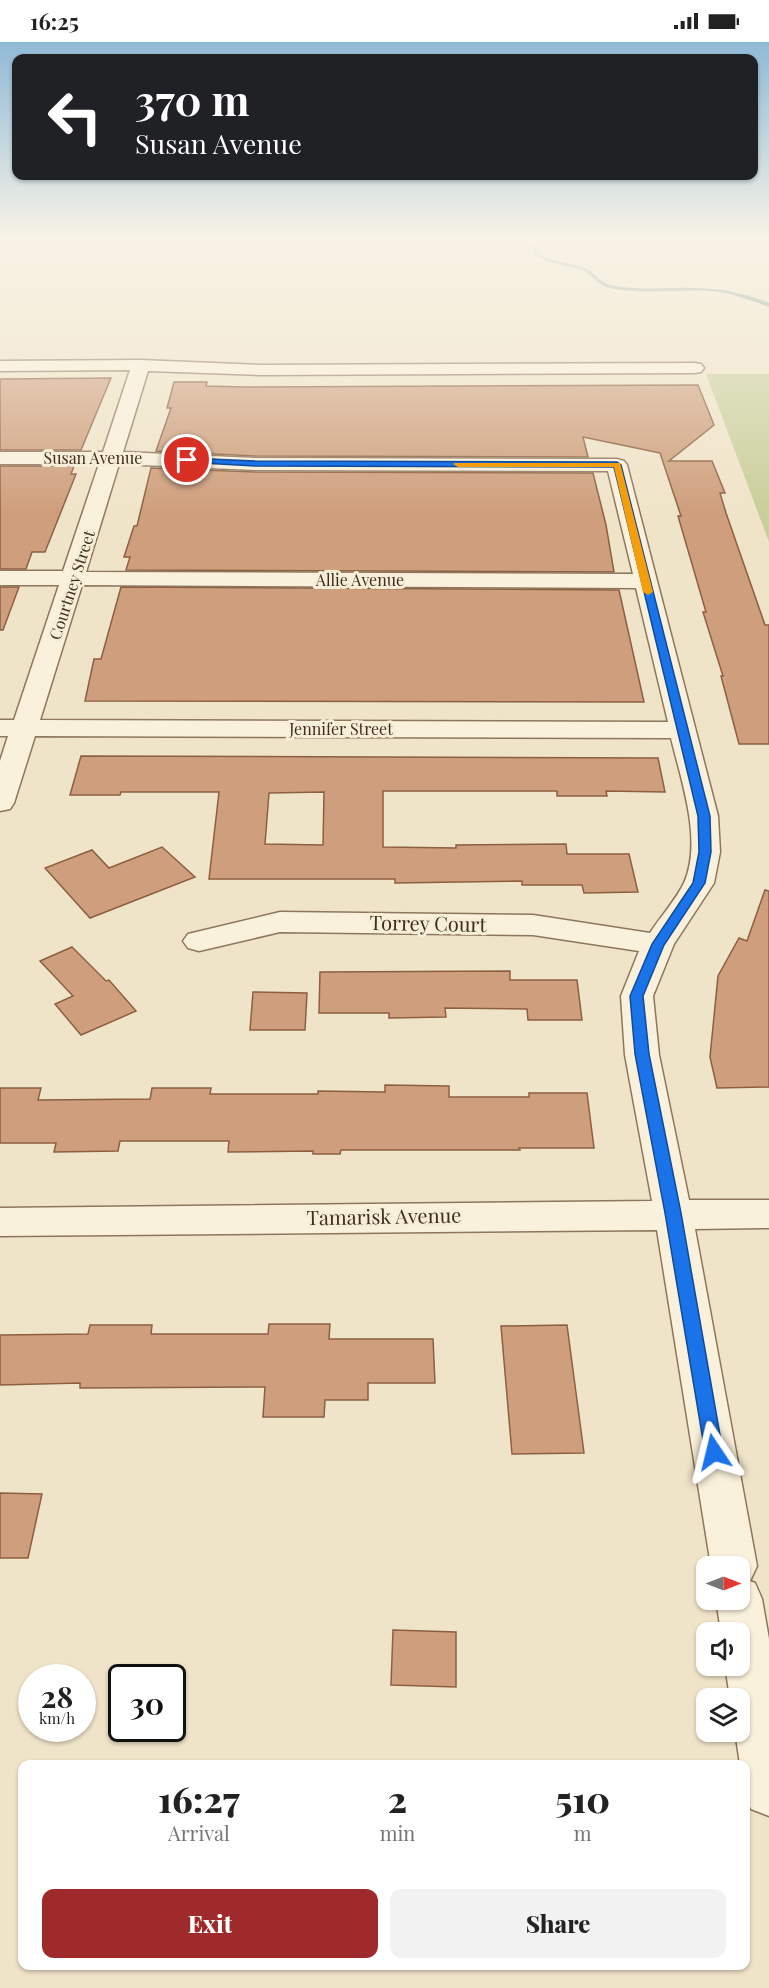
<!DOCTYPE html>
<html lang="en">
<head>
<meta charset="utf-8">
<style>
	:root { --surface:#fff; --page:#f2f2f2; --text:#222; --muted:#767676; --accent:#9e2a2b }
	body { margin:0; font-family:"Playfair Display",serif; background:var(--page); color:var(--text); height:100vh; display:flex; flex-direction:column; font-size:22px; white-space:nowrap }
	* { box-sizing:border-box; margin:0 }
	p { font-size:20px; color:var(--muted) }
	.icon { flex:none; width:33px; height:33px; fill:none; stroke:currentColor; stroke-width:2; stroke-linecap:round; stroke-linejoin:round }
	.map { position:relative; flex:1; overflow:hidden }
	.side { position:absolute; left:18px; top:1718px; width:732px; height:210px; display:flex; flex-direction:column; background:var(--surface); border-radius:12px; box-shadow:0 2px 4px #0004 }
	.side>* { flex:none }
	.hud { position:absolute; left:12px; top:12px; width:746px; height:126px; border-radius:12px; box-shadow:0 2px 4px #0004; background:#202124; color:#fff; overflow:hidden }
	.needle { width:39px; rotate:90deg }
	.controls { position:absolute; left:696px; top:1514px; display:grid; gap:12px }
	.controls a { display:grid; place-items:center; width:54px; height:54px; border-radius:12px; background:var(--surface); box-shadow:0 2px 4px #0004; font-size:30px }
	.speed { position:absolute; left:18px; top:1622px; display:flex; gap:12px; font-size:30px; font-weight:700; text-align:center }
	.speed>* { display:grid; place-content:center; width:78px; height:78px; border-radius:50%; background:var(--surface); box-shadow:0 2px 4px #0004; line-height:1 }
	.speed small { font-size:15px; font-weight:400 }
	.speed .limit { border:3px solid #111; border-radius:9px; background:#fff; color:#111 }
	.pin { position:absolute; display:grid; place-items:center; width:51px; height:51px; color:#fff; margin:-26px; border:3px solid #fff; border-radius:50%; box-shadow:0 2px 6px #0007 }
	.me { position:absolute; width:66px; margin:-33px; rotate:350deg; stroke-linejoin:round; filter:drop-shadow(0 0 4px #0008) }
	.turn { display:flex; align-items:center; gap:21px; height:126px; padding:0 24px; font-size:27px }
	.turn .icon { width:78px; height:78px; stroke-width:2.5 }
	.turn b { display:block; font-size:42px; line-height:51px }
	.eta { display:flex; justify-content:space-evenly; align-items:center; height:102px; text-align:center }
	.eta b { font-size:36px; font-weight:800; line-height:42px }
	.cta { display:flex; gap:12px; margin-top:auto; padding:12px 24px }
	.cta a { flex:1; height:69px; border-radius:12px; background:var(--accent); color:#fff; font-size:24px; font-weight:800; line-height:69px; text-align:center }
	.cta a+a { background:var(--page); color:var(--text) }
	.status { display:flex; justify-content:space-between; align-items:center; height:42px; padding:0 30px; background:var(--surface); direction:ltr }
	.status svg { height:16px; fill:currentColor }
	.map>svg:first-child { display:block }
	.green { fill:#c9cf9b }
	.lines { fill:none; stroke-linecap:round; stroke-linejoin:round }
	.stream { fill:#6f938a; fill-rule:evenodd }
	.building { fill:#cf9f7d; stroke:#8d5f41; stroke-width:1.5; fill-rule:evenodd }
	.minor-casing { stroke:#8d765c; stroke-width:3 }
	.minor { fill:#faf1dc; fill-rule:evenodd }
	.route { fill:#1a73e8; stroke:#114b97; stroke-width:1.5 }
	.slow { fill:#f59e0b }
	.labels { text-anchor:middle; stroke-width:6; stroke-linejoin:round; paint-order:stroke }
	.far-street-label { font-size:16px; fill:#3d2e20; stroke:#f7eed8 }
	.street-label { font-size:20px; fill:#3d2e20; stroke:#f7eed8 }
</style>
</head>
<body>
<div class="status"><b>16:25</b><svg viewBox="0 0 49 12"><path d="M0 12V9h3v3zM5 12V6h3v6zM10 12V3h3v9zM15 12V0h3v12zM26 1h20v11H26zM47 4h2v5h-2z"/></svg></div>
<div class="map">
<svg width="769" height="1946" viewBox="0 0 769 1946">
	<rect width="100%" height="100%" fill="#f0e4c8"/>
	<path class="green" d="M706,332H769V500Z"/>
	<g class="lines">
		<path class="stream" d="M545,197H550L537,203V210C552,222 568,219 584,226C595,229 599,241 611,243C631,248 654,246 675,246C708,245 738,248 769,261V265C749,258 732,251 711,249C678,247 643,253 610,246C597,244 592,231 579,227C562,222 546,223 533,210L532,202Z"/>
	</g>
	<g class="building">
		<path d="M111,336L81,408H0V337Z"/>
		<path d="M174,340H207L206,344L245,345L698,343L714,383L669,419H712L725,451H720L726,471L765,583H769V702H739L721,634H723L703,570H706L678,474H681L660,411L583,395L588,415L255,414L156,409L171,366H167Z"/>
		<path d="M0,424H74L71,432H76L45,510H32L26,527H0Z"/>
		<path d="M151,426L255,430L593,431L606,483L614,530L126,528L130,515H124L134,484H137Z"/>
		<path d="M0,545H19L3,588H0Z"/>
		<path d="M121,545L619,548L644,660L85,659L94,617H101Z"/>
		<path d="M81,714L658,716L665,750L606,749L607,754H557V749H383V805L456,806V803L566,802L567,812H629L638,850L584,851L582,843H522V839L395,841V837H209L219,750H121L120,753H70ZM324,750L323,803L265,802L269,751Z"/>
		<path d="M162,805L195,835L90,876L45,826L92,808L109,826Z"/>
		<path d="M765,848L769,849V1045L717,1046L710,1015L718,934L739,896L747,899Z"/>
		<path d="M72,905L106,939L109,938L136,969L81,993L55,962L73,954L40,919Z"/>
		<path d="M510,929V938H577L582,978H528L527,967L445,966L446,975L389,976V971H319L320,930Z"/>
		<path d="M253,950L307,951L305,988H250Z"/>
		<path d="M385,1043L449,1044V1055H529V1051H587L594,1106H519L520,1108H341L340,1112H313V1109L228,1110L229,1099H120L118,1109L54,1110L56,1101H0V1046H41L38,1058L150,1057L152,1046H211L210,1052H318V1049L385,1050Z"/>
		<path d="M269,1282H330L329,1297H433L435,1341H368V1358H325L324,1375H263L265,1345L80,1346V1341L0,1343V1293L88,1292L90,1283H152L151,1292H268Z"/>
		<path d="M567,1283L584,1411L512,1412L501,1284Z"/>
		<path d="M0,1451L42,1452L28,1516H0Z"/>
		<path d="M393,1588L456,1590V1645L391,1643Z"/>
	</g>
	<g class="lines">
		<g class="minor-casing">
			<path id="minor" d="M141,318L260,323L695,321L701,322L704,326L701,330L695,331L260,333L148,329L123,410L255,416L617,417L624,419L627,423L718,774L720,810L714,841L674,902L653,954L659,1013L689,1158H769V1186L695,1187L757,1524L750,1539L755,1541L762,1557L769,1597V1774L751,1767L746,1754V1722H740L735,1689H740V1656H730L725,1623H740V1590H721L716,1557H740V1524H711L657,1188L0,1194V1166L652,1159L625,1013L621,954L639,909L533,893L280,890L199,909L188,906L183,899L188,892L280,870L533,873L650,891C660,875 676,858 684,841C703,799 681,738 671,696L35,694L14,761L10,767L0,769V719L8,694H0V678H14L59,543H0V529H63L99,422H0V410H103L130,328L0,329V319ZM119,422L255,428L608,429L633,532L86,530ZM82,543L636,546L668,680L40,678Z"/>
		</g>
		<use href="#minor" class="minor"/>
	</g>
	<linearGradient id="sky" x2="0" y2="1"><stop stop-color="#8fbad6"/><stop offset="0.42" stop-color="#f8f3e6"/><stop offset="1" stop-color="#f8f3e6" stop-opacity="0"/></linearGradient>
	<rect width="769" height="469" fill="url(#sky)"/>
	<path class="route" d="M187,416L255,419L617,420L621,423L710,774L711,810L705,841L664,903L643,954L649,1012L681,1171L723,1410L720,1416L714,1418L708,1416L705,1410L665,1171L635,1012L630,954L652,902L693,841L699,810L698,774L614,425L255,424L184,420L183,418Z"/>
	<path class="slow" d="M455,421H620L653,550L648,553L643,550L614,425H458L453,422Z"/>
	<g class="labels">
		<g class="far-street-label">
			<text x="93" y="422">Susan Avenue</text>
			<text x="360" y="544">Allie Avenue</text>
			<text transform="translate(72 543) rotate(-72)" y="6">Courtney Street</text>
			<text x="341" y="693">Jennifer Street</text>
		</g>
		<g class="street-label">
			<text transform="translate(428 882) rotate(1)" y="7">Torrey Court</text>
			<text transform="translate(384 1175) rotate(-1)" y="7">Tamarisk Avenue</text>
		</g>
	</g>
</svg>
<div class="controls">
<a><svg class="needle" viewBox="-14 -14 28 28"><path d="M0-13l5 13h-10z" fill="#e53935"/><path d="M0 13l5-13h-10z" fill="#767676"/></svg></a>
<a><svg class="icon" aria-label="sound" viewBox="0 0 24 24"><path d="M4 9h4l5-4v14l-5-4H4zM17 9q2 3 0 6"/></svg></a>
<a><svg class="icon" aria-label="layers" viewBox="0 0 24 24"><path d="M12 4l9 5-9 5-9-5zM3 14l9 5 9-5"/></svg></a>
</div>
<div class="speed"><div>28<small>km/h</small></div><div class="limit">30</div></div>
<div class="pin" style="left:187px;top:418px;background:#d93025"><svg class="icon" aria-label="arrive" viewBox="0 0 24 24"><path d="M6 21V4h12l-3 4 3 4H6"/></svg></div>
<svg class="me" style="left:714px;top:1410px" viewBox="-20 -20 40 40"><path d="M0-17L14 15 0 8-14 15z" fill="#1a73e8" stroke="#fff" stroke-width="4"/></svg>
<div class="hud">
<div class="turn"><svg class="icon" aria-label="left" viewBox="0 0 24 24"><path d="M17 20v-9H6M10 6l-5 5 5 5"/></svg><div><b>370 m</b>Susan Avenue</div></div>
</div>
<section class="side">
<div class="eta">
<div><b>16:27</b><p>Arrival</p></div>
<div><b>2</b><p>min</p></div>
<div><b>510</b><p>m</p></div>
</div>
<div class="cta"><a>Exit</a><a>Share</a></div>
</section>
</div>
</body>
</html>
